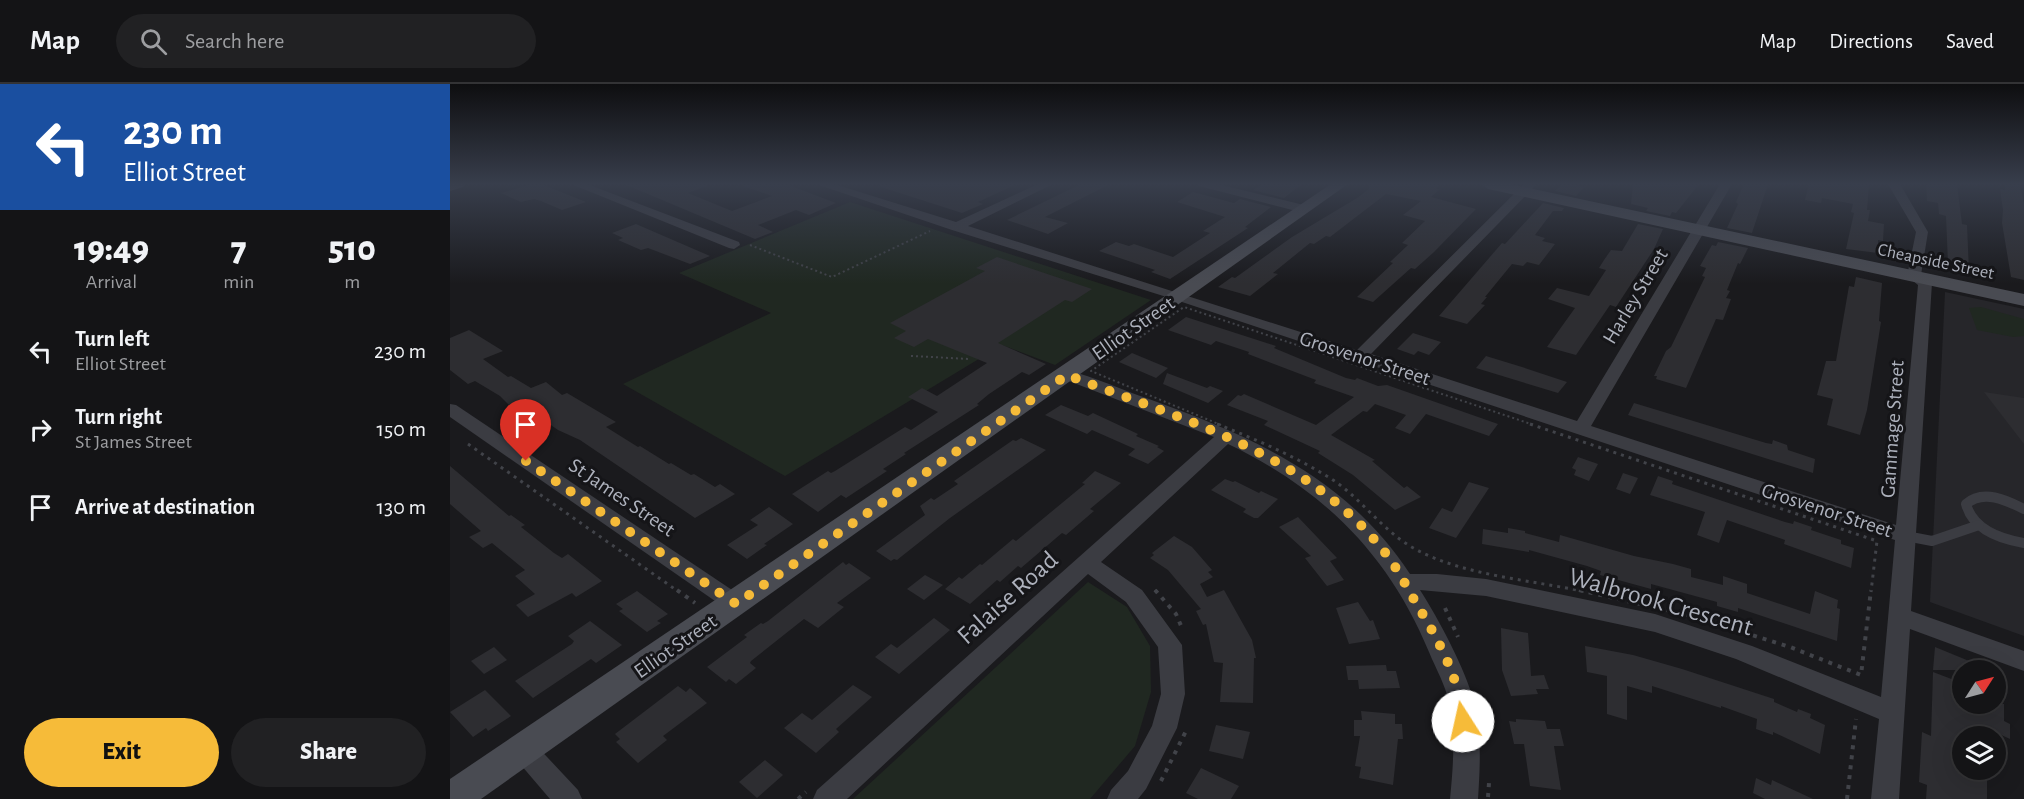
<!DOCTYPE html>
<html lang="en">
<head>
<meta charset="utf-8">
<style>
	:root { --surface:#141416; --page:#212123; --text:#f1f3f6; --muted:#9d9ea1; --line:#333335; --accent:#f6bb39 }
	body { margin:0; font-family:"Alegreya Sans",sans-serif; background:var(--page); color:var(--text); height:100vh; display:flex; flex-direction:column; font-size:22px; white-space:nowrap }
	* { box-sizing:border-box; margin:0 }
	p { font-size:20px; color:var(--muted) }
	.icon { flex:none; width:33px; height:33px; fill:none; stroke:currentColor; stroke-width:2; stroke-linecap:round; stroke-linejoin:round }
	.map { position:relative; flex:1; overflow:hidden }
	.sheet { display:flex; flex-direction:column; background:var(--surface); width:450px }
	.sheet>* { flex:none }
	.hud { background:#1a4fa0; color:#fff; overflow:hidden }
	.needle { width:39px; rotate:54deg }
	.buttons { position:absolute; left:1502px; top:576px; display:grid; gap:12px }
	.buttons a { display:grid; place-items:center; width:54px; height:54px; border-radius:50%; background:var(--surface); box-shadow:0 6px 24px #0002,0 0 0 2px var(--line); font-size:30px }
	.pin { position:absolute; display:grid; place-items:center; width:51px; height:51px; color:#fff; margin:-62px -26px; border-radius:50% 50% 50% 0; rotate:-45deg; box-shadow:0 0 6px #0007 }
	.pin .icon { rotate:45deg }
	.me { position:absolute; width:66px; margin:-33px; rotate:350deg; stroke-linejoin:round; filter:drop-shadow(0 0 4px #0008) }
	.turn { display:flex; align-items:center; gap:21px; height:126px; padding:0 24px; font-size:27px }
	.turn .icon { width:78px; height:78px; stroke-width:2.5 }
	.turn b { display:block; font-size:42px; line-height:51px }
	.eta { display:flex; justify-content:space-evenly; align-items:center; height:102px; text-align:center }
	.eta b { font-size:36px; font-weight:800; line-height:42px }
	.action { display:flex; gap:12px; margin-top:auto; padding:12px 24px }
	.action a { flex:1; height:69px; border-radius:36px; background:var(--accent); color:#111; font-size:24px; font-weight:800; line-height:69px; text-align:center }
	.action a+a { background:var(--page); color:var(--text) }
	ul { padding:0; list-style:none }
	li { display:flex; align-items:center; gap:18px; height:78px; padding:0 24px }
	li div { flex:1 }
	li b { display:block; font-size:22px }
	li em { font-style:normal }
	header { display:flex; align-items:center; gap:36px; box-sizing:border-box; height:84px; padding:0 30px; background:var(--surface); border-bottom:2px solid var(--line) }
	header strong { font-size:28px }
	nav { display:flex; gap:33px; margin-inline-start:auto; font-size:21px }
	.search { width:420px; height:54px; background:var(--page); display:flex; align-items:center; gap:15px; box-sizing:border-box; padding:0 21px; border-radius:33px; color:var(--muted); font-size:22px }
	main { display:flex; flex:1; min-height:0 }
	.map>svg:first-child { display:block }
	.built { fill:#26262a }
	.green { fill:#202821 }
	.building { fill:#2d2d31 }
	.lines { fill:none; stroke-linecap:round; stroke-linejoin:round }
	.path-far2 { stroke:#414349; stroke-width:2; stroke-dasharray:2 3; stroke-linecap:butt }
	.path-far1 { stroke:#414349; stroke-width:3; stroke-dasharray:3 5; stroke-linecap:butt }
	.path { stroke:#414349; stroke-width:4; stroke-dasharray:4 6; stroke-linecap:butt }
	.lane { stroke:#3b3c42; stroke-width:10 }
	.street { fill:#3b3c42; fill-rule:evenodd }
	.secondary { fill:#494b52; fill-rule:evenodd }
	.route { stroke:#f6bb39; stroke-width:10; stroke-dasharray:0 18 }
	.labels { text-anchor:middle; stroke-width:6; stroke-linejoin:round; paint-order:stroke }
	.far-street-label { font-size:18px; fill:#adb1bc; stroke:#151518 }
	.street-label { font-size:21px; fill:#adb1bc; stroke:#151518 }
	.near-street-label { font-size:26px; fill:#adb1bc; stroke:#151518 }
</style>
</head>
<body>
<header>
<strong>Map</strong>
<div class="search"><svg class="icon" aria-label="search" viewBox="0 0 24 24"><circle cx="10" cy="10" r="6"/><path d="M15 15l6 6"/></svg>Search here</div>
<nav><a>Map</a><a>Directions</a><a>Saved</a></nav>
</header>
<main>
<section class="sheet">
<div class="hud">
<div class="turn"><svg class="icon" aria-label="left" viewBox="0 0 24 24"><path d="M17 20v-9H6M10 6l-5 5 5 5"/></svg><div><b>230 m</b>Elliot Street</div></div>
</div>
<div class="eta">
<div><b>19:49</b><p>Arrival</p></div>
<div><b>7</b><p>min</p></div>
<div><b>510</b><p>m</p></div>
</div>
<ul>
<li><svg class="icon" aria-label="left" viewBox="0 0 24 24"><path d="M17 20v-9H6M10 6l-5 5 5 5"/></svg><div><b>Turn left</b><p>Elliot Street</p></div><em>230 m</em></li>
<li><svg class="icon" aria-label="right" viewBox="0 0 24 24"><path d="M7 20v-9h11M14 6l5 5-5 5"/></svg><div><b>Turn right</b><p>St James Street</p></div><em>150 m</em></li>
<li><svg class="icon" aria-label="arrive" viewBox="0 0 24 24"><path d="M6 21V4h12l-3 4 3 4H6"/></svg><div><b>Arrive at destination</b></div><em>130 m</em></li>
</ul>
<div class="action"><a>Exit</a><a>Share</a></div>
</section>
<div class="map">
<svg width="1574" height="715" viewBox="0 0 1574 715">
	<rect width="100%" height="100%" fill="#1a1a1d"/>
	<path class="built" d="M1495,208L1574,225V552L1480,518Z"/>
	<g class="green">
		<path d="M400,118L701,216L605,281L552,261L335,392L173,300L321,229L229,189Z"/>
		<path d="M1531,223L1574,235V252L1563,253L1527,246L1519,224Z"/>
		<path d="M638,498L677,523L700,562L701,608L685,662L640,715H403Z"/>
	</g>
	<g class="building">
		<path d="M82,100H91L136,118L112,126L91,117L84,115L71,118L51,109Z"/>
		<path d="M174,100H256L257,102L238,109L282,127L322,112L293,102L294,100H336L386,119L359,131L346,126L308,141L323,148L305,155Z"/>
		<path d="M431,100H567L528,118L533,120L512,129L431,103Z"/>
		<path d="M631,100H660L595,133L618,139L598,150L557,136Z"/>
		<path d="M813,100H852L834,114L803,106Z"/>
		<path d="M919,100H990L986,105H990L981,113L1026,125L984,168L965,185L961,184L923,218L907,213L943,179L940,178L958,161L952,159L975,137L953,131L971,117L936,110L880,153L876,152L864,160L860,159L823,189L828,190L800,212L768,203L782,193L785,194L842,153L907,114L919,105Z"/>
		<path d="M1112,100H1122L1134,103L1126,112L1105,107Z"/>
		<path d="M1183,100H1249L1226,129L1222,128L1220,132L1196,127L1198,124L1181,120Z"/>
		<path d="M1294,100H1318L1302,149L1277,144L1288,120L1286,118Z"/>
		<path d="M1359,100H1419L1417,126H1420L1418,137L1434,140L1433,157L1428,156V169L1396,165L1404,129L1401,128L1403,120L1372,114L1371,119L1355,116Z"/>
		<path d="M1476,100H1507L1512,140L1517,141L1519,187L1504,184V181L1498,179L1496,132L1489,130L1488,119L1477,117Z"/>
		<path d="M1555,100H1570L1574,120V196L1561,193L1552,139L1553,126L1550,105L1555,106Z"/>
		<path d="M743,108L784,119L790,115L821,123L795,143L798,144L720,195L701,188L705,186L649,167L666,158L679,162L684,160L723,173L760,149L753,147L775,133L727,118Z"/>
		<path d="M1093,119L1114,124L1112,127H1103L1085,151L1095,154L1092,157L1105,160L1089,181L1077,178L1073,182L1062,180L1035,213H1037L1031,220L1035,221L1017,240L989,232L1052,159L1055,160Z"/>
		<path d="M186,140L260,172L240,180L198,164L191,166L168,156L173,154L162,149Z"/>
		<path d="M1188,140L1213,145L1204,165L1166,223L1160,221L1126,271L1097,263L1125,224L1098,215L1107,204L1139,212L1156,186L1149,184L1154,176L1161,166L1172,167Z"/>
		<path d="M1268,158L1298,164L1290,180L1288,179L1277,206L1280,207L1276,214L1281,215L1273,236L1266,235L1236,304L1206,295L1207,292H1204L1216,267L1221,263L1255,193L1252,192L1256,184L1250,182L1262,161L1266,162Z"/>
		<path d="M547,173L642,205L622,218L615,216L548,259L596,280L579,291L572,288L539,310L527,320L529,321L454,369L456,370L433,385L437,387L396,414L391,411L368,428L342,410L378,387L381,389L385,387L455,343L461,346L488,328L458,313L472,304L487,312L537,279L478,255L464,263L444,254L456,247L440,239L535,187L526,184Z"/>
		<path d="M1406,193L1432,199L1429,237L1431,238L1417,326L1410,351L1377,341L1383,315L1367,311L1376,277H1386L1399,202L1404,203Z"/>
		<path d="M736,233L826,262L824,264L896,294L905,296L907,294L928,302L937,301L1048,340L1039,352L976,330L960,350L945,344L956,331L925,320L917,328L913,327L881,351L925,376L922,377L954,404L957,402L971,413L945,426L903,391L868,369L870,367L814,341L818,337L777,321L788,311L791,312L794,310L866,341L904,313L864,299L866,296L798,270L799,268L766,257L761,261L718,246Z"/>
		<path d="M19,246L53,267L33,275L58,293L61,292L81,304L96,298L112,311L117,309L166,338L156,343L188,363L190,362L219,380L221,379L241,391L244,390L265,403L270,400L285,410L245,434L130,356L108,346L72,321L60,322L50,312L25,297L18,300L0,286V254Z"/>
		<path d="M963,249L991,258L979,271L968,267L964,271L947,265Z"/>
		<path d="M682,269L718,284L706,294L669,278Z"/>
		<path d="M1036,272L1072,283L1117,298L1108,309L1026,284Z"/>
		<path d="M717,289L757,304L760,302L773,307L758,319L713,300Z"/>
		<path d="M1534,308L1574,314V360Z"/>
		<path d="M1184,319L1316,359L1322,360L1323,356L1337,361L1338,366L1365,375L1363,389L1178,331Z"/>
		<path d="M611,321L638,332L643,329L688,350L686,352L709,362L707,363L714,367L698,380L678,371L685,365L642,346L637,350L595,331Z"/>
		<path d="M571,354L596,366L500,434L447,476L444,475L441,477L426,467L475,431L470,422L481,414L484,416L508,400L504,397L563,356L566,357Z"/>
		<path d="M1128,373L1148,380L1139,397L1124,391L1126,386L1122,384Z"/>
		<path d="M0,382L59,432L61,431L75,441L71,443L104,469L112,474L118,470L152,497L126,513L122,509L78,533L66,521L85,510L65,492L75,486L42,459L33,464L19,453L31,447L0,420Z"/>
		<path d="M645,387L671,399L640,425L644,427L616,451L612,449L571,484L568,482L550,498L547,496L520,520L495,505L509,493L512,495L530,480L532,481L563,455L566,457L635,400L632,399Z"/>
		<path d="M1173,389L1188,394L1180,410L1166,405Z"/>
		<path d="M1208,392L1223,397L1222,400L1335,438L1343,440L1344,437L1362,443L1361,446L1391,456V460L1404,464L1401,484L1334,460L1335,456L1277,436L1269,459L1247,451L1255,428L1200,411Z"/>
		<path d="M775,395L783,398L785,397L809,409L811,407L828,415L808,434H804L793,428L796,425L761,406Z"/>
		<path d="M1019,398L1039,404L1006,454L979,444L992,424L1002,428Z"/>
		<path d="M319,423L343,440L314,460L317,461L297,475L277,461L308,441L300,436Z"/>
		<path d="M848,433L887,474L880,477L894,496L877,502L855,474L861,472L829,443Z"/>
		<path d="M1058,444L1075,447V449L1109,458L1110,451L1184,472L1223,480L1241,485V493L1273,501V492L1297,500V509L1360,530L1365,507L1388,516L1387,524L1390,525L1387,557L1288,524V528L1267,522V518L1201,500V505L1150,491L1151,487L1137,482L1079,466V468L1032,460L1033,445L1058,449Z"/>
		<path d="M724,452L742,463L762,486L758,488L763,493L750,500L757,513L774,506L802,556L806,574H804L803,619L770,618L773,579L764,578L756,540L753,541L746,527L751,525L718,486L700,474L704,471L702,469Z"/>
		<path d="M393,478L396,481L399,479L421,494L387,519L394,523L368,544L354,535L301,577L300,579L306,584L286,600L279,595L276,598L257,583L297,553L294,551L311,539L313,540L318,537Z"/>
		<path d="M475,491L493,501L474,516L457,505Z"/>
		<path d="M187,507L218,530L207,537L211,539L197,548L169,527L173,525L166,520Z"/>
		<path d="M908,518L920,537L923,536L930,555L899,560L886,524Z"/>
		<path d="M484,534L500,546L449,590L425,573L441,560L447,564Z"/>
		<path d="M140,537L172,561L146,579L141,575L83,614L65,597L122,560L124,557L118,552Z"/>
		<path d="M1051,544L1078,549L1081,592L1094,591L1099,605H1086L1088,610L1061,612L1052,586Z"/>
		<path d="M1135,562L1183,571L1232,585L1324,615V618L1347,628L1348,625L1361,630L1360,634L1375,641L1370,670L1323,648V651L1306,645L1307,635L1271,622V624L1202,602V609L1177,602V636L1157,630V592L1137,588Z"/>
		<path d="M44,563L57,576L34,590L21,577Z"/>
		<path d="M1485,563L1541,586H1483Z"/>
		<path d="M936,581L937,587H946L950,604L909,605L908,596H898L896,582Z"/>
		<path d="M1483,588L1512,599V620H1554V637L1560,640V655L1536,644V652H1512V686H1537V715H1476L1477,701L1469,698L1472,648L1481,652Z"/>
		<path d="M403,601L422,613L386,645L389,648L366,669L334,644L352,629L362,636Z"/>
		<path d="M228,602L236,608L240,604L257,619L213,652L217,656L188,679L166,658L170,655L165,650Z"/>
		<path d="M35,606L61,632L38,647L36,644L23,653L0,628Z"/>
		<path d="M911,627L945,630V640H952L953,655H948L943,701L909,694L911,683L905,682L910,652H904V636H912Z"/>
		<path d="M1066,635L1095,637L1097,645H1110L1114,662H1104L1111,706L1080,702L1074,660H1064L1059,637L1066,638Z"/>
		<path d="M766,641L800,648L793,675L759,667Z"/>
		<path d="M315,676L333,691L307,714L289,698Z"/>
		<path d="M751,684L789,702L781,715H748L736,709Z"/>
		<path d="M1306,694L1321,701L1322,696L1363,715H1315L1303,709Z"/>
	</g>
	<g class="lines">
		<g class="path-far2">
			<path d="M300,161L382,193L480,147"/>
			<path d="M461,272L520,275"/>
			<path d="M771,341L641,287L734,223L1084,341"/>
		</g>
		<g class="path-far1">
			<path d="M767,340C807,356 847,373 883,396C913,416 934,449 967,466C1016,492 1082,496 1136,508"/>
			<path d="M1080,340L1427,457L1421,508"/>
			<path d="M18,360L229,508"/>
			<path d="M705,506L707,508"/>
		</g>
		<g class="path">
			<path d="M227,506L245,519"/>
			<path d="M705,506L726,530L732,544"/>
			<path d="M1129,506L1238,531L1340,563L1411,591L1421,506"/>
			<path d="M995,524L1008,553"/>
			<path d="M711,697L737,645"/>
			<path d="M1038,713L1039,699"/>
			<path d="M348,715L356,708"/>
			<path d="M1397,715L1406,635"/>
		</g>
		<g class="lane">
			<path d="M1574,425C1556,416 1533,405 1516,420C1523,446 1550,455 1574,459"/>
			<path d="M1456,452L1482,457L1529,441"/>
		</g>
		<g class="street">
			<path d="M121,100H137L289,158L290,161L284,165L279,164Z"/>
			<path d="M366,100H384L506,138L588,100H603L518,142L907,266L1074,100H1087L921,270L1127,337L1270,100H1282L1141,342L1446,441L1468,201L1457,192L1466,148L1438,100H1450L1478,148L1471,191L1482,199L1461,527L1574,567V587L1460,545L1449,715H1421L1429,635L1286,575L1205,548L1036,512L970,506C988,534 1016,586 1024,618C1032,649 1030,684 1028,715H1000C1003,684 1006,650 999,619C996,602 986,585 979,568C939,471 873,405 778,360L651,478L692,506L732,561L735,610L727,644L696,705L688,715H657L661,706L678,687L702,642L711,610L708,563L676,518L638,490L397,715H363L367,706L764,353L611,294L609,291L617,286C645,293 672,306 699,315C804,353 897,394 960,490H987L1036,495L1205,530L1302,562L1431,613L1445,456L723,215L502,146Z"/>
			<path d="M747,100H767L858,122L860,125L854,129L749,102Z"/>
			<path d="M0,320L6,321L294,514L297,520L294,526L286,529L278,526L0,333Z"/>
			<path d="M74,654L83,658L128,706L132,715H100L65,674L61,666L65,658Z"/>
		</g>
		<g class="secondary">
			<path d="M0,100H15L13,103L0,107Z"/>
			<path d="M881,100H898L31,715H0V695Z"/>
			<path d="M1031,100H1060L1574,210V222L1038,105Z"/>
		</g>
	</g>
	<linearGradient id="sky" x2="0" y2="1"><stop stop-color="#0e0e10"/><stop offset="0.5" stop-color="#383e4c"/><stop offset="1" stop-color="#383e4c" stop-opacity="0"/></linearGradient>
	<rect width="1574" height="200" fill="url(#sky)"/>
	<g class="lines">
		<path class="route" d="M76,377L286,520L617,291C728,334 855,368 933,466C947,483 957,504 969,524C989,557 1011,598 1013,637"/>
	</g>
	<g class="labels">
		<g class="far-street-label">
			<text transform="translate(1486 177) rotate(12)" y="6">Cheapside Street</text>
		</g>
		<g class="street-label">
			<text transform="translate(1185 212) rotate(-59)" y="7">Harley Street</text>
			<text transform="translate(683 244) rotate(-35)" y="7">Elliot Street</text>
			<text transform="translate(915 274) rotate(18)" y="7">Grosvenor Street</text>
			<text transform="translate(1442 345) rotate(-86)" y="7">Gammage Street</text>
			<text transform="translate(172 413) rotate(34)" y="7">St James Street</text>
			<text transform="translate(1377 426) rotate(18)" y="7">Grosvenor Street</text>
			<text transform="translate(225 562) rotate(-35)" y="7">Elliot Street</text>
		</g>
		<g class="near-street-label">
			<text transform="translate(557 513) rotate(-42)" y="9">Falaise Road</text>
			<text transform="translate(1211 517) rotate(16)" y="9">Walbrook Crescent</text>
		</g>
	</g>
</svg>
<div class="buttons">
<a><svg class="needle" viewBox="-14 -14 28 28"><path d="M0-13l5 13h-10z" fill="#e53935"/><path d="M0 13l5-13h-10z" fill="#9d9ea1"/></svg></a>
<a><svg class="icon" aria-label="layers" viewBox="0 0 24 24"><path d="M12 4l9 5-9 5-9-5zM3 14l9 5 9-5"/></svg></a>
</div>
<div class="pin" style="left:76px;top:377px;background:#d93025"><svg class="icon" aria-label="arrive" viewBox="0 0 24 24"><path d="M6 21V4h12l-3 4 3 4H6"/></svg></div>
<svg class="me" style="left:1013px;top:637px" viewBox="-20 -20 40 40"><circle r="19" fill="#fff"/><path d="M0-13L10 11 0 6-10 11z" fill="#f6bb39"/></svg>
</div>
</main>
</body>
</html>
